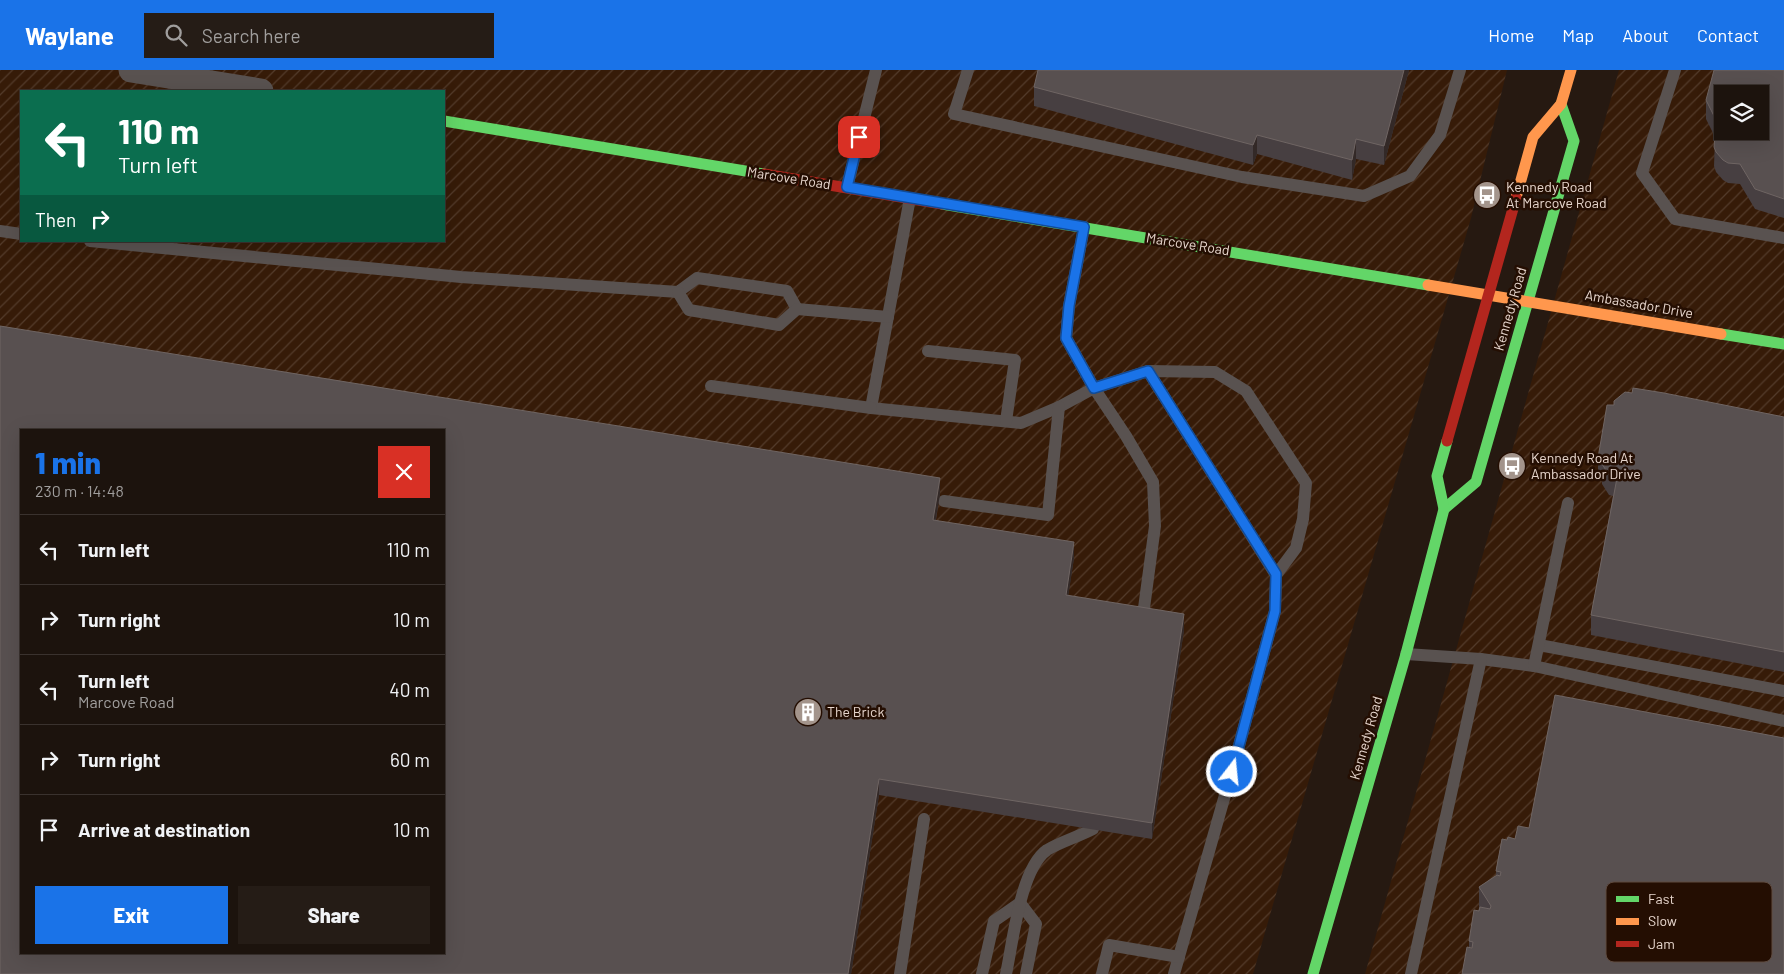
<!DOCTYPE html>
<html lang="en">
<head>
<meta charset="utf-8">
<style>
	:root { --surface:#1c130d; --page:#251c16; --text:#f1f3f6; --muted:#a09e9d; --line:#3a322e; --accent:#1a73e8 }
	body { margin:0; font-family:Barlow,sans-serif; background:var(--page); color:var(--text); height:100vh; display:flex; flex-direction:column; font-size:19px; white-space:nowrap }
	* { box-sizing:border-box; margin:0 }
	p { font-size:16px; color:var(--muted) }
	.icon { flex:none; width:28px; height:28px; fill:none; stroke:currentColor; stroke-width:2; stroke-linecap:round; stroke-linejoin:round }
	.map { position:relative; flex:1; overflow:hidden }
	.details { position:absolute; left:20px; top:359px; width:425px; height:525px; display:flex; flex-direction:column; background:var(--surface); border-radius:0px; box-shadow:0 5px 20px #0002,0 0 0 1px var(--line) }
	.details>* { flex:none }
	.banner { position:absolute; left:20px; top:20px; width:425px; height:152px; border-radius:0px; box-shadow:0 5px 20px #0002,0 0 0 1px var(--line); background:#0b6e4f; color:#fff; overflow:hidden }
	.buttons { position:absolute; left:1714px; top:15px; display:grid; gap:10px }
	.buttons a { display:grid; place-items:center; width:55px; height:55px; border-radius:0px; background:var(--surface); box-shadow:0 5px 20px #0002,0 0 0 1px var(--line); font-size:25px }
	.pin { position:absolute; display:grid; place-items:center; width:42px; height:42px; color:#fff; margin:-21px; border-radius:10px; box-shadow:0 2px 8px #0006 }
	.me { position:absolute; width:55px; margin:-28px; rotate:16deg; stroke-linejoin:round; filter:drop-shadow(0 0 4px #0008) }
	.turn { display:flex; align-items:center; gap:18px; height:105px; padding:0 15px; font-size:22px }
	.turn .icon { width:65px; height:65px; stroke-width:2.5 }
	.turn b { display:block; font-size:35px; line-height:42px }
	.then { display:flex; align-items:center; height:48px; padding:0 15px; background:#0003; gap:10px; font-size:19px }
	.round { display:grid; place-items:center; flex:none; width:52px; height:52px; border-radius:0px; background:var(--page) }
	.overview { display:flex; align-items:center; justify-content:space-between; height:85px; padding:0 15px }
	h1 { font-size:30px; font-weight:800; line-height:38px; color:var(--accent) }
	.action { display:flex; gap:10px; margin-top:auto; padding:10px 15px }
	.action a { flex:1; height:58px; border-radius:0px; background:var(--accent); color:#fff; font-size:20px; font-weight:800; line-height:58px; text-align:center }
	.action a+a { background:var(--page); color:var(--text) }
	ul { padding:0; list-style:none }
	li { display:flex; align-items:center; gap:15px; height:70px; padding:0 15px; border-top:1px solid var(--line) }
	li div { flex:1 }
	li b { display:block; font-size:19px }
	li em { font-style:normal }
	header { display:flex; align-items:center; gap:30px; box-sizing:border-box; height:70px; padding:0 25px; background:var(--accent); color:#fff }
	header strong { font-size:24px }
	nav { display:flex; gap:28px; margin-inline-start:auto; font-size:18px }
	.search { width:350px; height:45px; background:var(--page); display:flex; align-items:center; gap:12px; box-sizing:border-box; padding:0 18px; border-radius:0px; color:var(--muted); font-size:19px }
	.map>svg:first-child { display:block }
	.industrial { fill:url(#industrial-furrows); fill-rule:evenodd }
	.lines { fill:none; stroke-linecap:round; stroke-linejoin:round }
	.lane { stroke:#595250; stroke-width:12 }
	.street { stroke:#595250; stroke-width:25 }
	.fast { stroke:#63d668; stroke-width:11 }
	.slow { stroke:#ff974d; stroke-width:11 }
	.jam { stroke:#b3261e; stroke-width:11 }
	.wall { fill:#473f41 }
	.shaded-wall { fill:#332927 }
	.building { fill:#585050; stroke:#6f6563; fill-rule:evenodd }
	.route-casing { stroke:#114b97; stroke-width:12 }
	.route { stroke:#1a73e8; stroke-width:9 }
	.labels { text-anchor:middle; stroke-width:5; stroke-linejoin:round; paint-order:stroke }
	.street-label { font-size:14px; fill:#e7d6cd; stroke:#240e02 }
	.poi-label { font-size:14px; fill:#e7d6cd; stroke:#240e02; text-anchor:start }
	.key { fill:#240e02; stroke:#5e4a3f; stroke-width:1 }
	.key-label { font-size:14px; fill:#e7d6cd }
</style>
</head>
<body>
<header>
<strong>Waylane</strong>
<div class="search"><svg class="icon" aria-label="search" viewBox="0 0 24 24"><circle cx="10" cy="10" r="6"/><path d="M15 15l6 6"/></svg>Search here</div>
<nav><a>Home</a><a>Map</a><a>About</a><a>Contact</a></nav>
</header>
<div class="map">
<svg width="1784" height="904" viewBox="0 0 1784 904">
	<defs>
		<pattern id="industrial-furrows" width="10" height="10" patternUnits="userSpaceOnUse" patternTransform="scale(1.25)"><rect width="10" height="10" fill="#361b08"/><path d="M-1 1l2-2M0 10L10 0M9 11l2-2" fill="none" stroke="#533b2b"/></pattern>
	</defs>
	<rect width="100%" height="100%" fill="#261911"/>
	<g class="industrial">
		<path d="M0,0H1507L1471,148L1253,904H0ZM21,21H444V171H21ZM21,360H444V882H21Z"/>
		<path d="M1619,0H1784V904H1365ZM1722,24H1760V61H1722Z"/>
	</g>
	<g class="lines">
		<g class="lane">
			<path d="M968,0L954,44L1242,107L1364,126L1410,106L1440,65L1460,0"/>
			<path d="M1675,0L1642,103L1675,149L1784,168"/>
			<path d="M847,117L876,0"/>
			<path d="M910,128L871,338L1021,353L1059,337L1094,318L1148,301L1215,302L1246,321L1306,413L1303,449L1296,478L1276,505L1275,541L1237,683L1174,904"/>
			<path d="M1084,157L1069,236L1066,268L1094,318L1126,366L1153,412L1155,456L1142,553"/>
			<path d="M0,161L21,164"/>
			<path d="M90,171L461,207L678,222L697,208L787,221L797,239"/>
			<path d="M678,222L689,240L779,255L797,239L888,247"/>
			<path d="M928,281L1015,290L1006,351"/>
			<path d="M1148,301L1276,505"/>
			<path d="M711,316L871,338"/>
			<path d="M944,431L1048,445L1059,337"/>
			<path d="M1539,575L1784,621"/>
			<path d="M1406,584L1481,589L1534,596L1784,651"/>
			<path d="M1534,596L1568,433"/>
			<path d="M1020,833L1036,854L1026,904"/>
			<path d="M900,904L924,749"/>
			<path d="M982,904L994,851L1020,833"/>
			<path d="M1006,904C1013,872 1020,799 1047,780C1060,772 1080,766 1093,759"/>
			<path d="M1102,904L1109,875L1179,887"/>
			<path d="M1411,904L1481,589"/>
		</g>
		<path class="street" d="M131,0L261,21"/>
		<g class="fast">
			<path d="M444,51L764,104"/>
			<path d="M942,134L1428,215"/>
			<path d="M1721,264L1784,274"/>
			<path d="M1444,439L1476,412L1574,71L1561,34"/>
			<path d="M1313,904L1406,584L1444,439L1437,406L1447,371"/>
		</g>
		<g class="slow">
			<path d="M1516,128L1533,67L1561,34L1571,0"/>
			<path d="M1428,215L1721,264"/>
		</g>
		<g class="jam">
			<path d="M764,104L942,134"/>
			<path d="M1447,371L1516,128"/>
		</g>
	</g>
	<g class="wall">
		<path d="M1038,0H1409L1384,95L1356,89L1352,110L1257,84L1253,95L1034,36V17Z"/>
		<path d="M1784,0V148L1755,139L1740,114L1728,113L1723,110L1716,102L1714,96L1715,67L1706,49V30Z"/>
		<path d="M1784,347V602L1591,565V545L1613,426L1609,425L1602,414V408H1598V388Z"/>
		<path d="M940,424L936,450L1074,488L1068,526L1184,560L1152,769L879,725L851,904H0Z"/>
		<path d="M1502,769L1784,904L1469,877V871L1479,838V817L1496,806V801Z"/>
	</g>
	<g class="shaded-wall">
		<path d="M1404,0H1409L1384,95V76Z"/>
		<path d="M1257,65V84L1253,95V75Z"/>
		<path d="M1356,69V89L1352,110V90Z"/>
		<path d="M940,408V424L933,465V450Z"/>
		<path d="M1074,472V488L1066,541V525Z"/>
		<path d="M1184,544V560L1152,769V753Z"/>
		<path d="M879,709V725L851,904H848Z"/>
	</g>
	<g class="building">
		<path d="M1038,0H1404L1384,76L1356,69L1352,90L1257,65L1253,75L1034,17Z"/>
		<path d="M1714,0H1784V129L1755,119L1740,94L1728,93L1723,90L1716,82L1714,77L1715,66L1719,56L1706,30ZM1722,24H1760V61H1722Z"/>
		<path d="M0,256L940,408L933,450L1074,472L1066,525L1184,544L1152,753L879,709L848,904H0ZM21,360H444V882H21Z"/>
		<path d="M1633,318L1664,323L1784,347V582L1591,545L1617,408L1609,405L1602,394V388H1598L1607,335H1614V331L1625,322L1632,323Z"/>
		<path d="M1555,625L1784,668V904H1462L1467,877L1472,878L1473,872L1469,871L1474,840L1479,841L1480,837L1490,839L1491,836L1479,817L1497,805L1500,806L1501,802L1496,801L1502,769L1507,770L1508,767L1515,769L1518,756L1529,758Z"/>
	</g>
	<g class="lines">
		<g class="route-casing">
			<path id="route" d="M859,67L847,117L1084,157L1069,236L1066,268L1094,318L1148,301L1276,504L1275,541L1232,702"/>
		</g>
		<use href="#route" class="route"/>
	</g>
	<defs>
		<g id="bus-disc" transform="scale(1.4375)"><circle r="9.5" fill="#a3948b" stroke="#240e02"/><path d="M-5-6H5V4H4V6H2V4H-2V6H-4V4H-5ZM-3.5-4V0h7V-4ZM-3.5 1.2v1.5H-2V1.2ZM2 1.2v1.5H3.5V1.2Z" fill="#fff"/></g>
		<g id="building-disc" transform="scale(1.4375)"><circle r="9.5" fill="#a3948b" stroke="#240e02"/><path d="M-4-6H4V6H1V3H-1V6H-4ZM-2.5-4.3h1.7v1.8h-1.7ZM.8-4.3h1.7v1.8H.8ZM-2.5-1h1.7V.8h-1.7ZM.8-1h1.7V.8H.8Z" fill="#fff"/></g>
	</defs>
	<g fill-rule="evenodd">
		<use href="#bus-disc" x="1487" y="125"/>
		<use href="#bus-disc" x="1512" y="396"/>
		<use href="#building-disc" x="808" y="642"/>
	</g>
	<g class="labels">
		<g class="street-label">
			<text transform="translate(789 108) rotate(9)" y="5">Marcove Road</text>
			<text transform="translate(1188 174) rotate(9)" y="5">Marcove Road</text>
			<text transform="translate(1639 234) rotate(10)" y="5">Ambassador Drive</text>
			<text transform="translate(1510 239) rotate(-74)" y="5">Kennedy Road</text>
			<text transform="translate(1366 668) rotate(-74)" y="5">Kennedy Road</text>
		</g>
		<g class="poi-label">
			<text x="1506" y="122">Kennedy Road<tspan x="1506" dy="16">At Marcove Road</tspan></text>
			<text x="1531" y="393">Kennedy Road At<tspan x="1531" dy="16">Ambassador Drive</tspan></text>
			<text x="827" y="647">The Brick</text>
		</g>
	</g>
	<rect x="1606" y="812" width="166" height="80" rx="8" class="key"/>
	<rect x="1616" y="826" width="23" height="6" fill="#63d668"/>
	<rect x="1616" y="848" width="23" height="7" fill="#ff974d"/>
	<rect x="1616" y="871" width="23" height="6" fill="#b3261e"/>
	<g class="key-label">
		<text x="1648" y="834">Fast</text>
		<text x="1648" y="856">Slow</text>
		<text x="1648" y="879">Jam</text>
	</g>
</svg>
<div class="buttons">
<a><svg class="icon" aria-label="layers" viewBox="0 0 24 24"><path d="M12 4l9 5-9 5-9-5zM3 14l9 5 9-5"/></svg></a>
</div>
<div class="pin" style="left:859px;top:67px;background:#d93025"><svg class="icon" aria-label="arrive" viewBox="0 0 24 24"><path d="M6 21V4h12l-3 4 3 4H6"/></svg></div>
<svg class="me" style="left:1232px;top:702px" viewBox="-20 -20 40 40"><circle r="17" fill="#1a73e8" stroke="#fff" stroke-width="3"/><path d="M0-11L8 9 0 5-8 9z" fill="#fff"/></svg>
<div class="banner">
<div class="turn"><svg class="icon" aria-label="left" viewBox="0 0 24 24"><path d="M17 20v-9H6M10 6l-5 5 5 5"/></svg><div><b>110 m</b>Turn left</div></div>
<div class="then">Then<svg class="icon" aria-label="right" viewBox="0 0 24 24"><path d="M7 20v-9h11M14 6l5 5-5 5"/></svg></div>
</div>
<section class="details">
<div class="overview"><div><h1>1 min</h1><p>230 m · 14:48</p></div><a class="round" style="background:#d93025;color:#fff"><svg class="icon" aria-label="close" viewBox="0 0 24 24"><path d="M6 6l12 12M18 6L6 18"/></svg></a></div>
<ul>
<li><svg class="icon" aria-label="left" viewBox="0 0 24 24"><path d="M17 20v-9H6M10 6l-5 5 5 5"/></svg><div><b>Turn left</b></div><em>110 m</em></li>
<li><svg class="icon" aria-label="right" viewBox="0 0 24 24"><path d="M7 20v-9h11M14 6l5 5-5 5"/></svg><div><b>Turn right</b></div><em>10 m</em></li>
<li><svg class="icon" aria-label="left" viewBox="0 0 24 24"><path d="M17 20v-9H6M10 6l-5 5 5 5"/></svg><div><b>Turn left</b><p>Marcove Road</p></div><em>40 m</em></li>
<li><svg class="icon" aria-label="right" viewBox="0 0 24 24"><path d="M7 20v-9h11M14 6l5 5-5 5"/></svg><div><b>Turn right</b></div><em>60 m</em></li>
<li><svg class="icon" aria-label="arrive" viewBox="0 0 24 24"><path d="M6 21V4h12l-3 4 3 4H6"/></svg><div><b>Arrive at destination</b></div><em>10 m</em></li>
</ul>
<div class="action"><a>Exit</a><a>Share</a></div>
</section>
</div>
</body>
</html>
